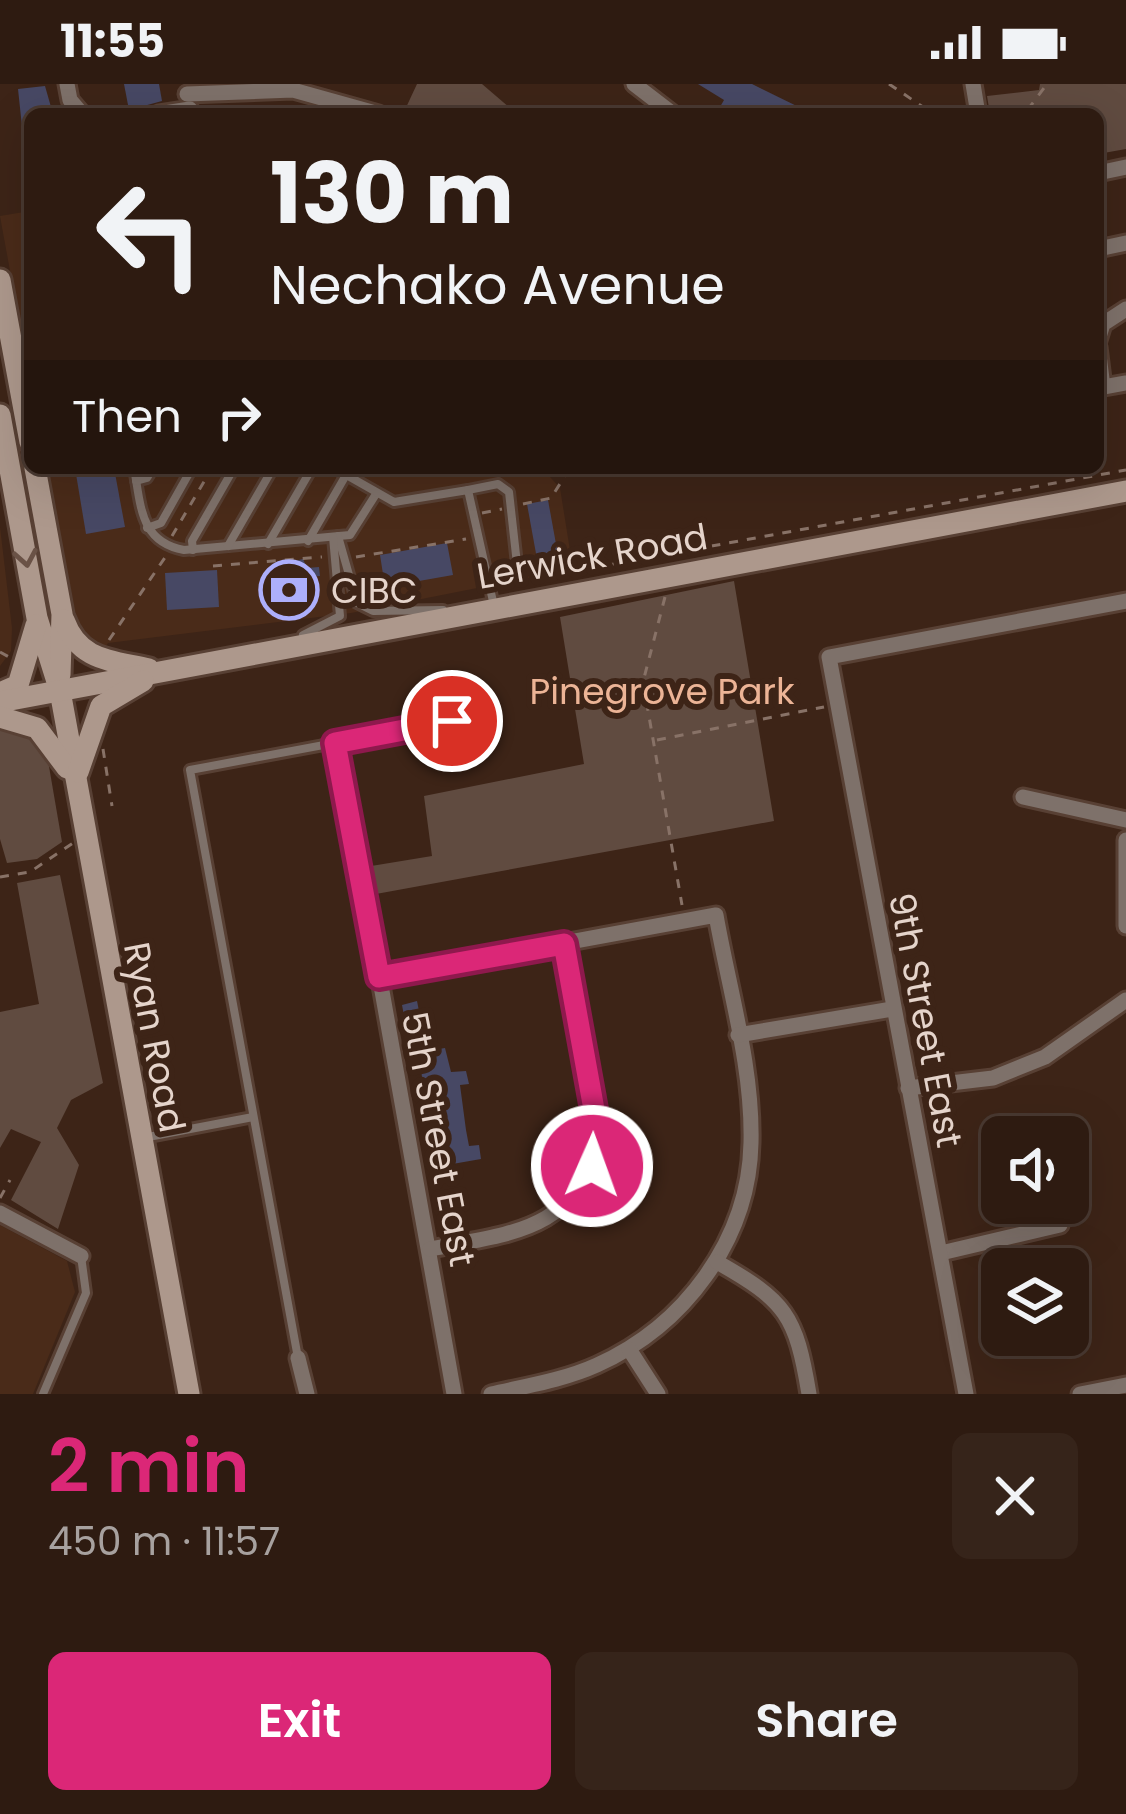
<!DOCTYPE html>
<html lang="en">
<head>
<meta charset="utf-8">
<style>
	:root { --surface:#2e1b11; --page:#36241a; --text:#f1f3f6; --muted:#a7a19f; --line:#493931; --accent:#db2777 }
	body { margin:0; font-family:Poppins,sans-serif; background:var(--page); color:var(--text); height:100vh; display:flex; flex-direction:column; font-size:45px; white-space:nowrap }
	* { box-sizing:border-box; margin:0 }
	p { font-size:39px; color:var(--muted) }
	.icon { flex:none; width:66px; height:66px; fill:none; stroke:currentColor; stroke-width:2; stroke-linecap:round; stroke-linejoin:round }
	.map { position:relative; height:1310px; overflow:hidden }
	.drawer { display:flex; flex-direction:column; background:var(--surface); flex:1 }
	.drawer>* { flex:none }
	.banner { position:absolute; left:24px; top:24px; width:1080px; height:366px; border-radius:18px; box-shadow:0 12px 48px #0002,0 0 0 3px var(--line); background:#2e1b11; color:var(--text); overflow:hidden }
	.tools { position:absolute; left:981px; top:1032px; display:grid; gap:24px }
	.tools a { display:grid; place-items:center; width:108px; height:108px; border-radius:18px; background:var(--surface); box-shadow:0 12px 48px #0002,0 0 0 3px var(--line); font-size:60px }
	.pin { position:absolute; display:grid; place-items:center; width:102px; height:102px; color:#fff; margin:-51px; border:6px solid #fff; border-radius:50%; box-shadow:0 3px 12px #0007 }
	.me { position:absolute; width:132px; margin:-66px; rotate:2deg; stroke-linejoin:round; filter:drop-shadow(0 0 9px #0008) }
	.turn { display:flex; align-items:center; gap:42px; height:252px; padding:0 48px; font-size:54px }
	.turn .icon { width:156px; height:156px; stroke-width:2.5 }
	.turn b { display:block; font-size:84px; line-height:102px }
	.then { display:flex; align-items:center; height:114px; padding:0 48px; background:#0003; gap:24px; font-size:45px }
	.round { display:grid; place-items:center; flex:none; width:126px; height:126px; border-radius:18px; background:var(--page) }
	.summary { display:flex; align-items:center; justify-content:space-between; height:204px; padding:0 48px }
	h1 { font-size:72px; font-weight:600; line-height:90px; color:var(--accent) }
	.cta { display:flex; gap:24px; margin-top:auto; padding:24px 48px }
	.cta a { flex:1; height:138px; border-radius:18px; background:var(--accent); color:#fff; font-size:48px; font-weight:600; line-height:138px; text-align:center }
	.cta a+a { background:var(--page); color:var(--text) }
	.status { display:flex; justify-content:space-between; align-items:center; height:84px; padding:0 60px; background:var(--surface); direction:ltr }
	.status svg { height:33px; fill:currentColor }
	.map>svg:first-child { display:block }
	.built { fill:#4a2b19 }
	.green { fill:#604b40 }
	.building { fill:#474864 }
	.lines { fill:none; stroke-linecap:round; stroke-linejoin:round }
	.service-casing { stroke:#584034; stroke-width:14 }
	.minor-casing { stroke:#584034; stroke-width:21 }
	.secondary-casing { stroke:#584034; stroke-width:27 }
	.path { stroke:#887267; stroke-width:3; stroke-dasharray:9 9; stroke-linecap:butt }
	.service { stroke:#7e716a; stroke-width:8 }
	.minor { stroke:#7e716a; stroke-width:15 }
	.secondary { stroke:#ad988c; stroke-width:21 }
	.oneway { stroke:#6a5246 }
	.route-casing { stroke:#8e194d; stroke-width:30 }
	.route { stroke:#db2777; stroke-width:21 }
	.labels { text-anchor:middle; stroke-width:12; stroke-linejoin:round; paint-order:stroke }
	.street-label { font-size:36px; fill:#e5d4cb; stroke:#3d2417 }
	.poi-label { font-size:36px; fill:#e5d4cb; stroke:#3d2417; text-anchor:start }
	.park-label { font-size:36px; fill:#ecb496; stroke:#3d2417 }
</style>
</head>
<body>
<div class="status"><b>11:55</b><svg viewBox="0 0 49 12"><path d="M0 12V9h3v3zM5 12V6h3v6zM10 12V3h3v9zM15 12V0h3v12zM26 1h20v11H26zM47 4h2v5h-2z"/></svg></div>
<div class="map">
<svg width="1126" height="1310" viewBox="0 0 1126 1310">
	<rect width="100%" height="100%" fill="#3d2417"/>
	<g class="built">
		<path d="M30,127V297L0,132Z"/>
		<path d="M47,384H542L560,404L573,485L351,529L108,559L102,568L77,537Z"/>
		<path d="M0,443L12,544L11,567L0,582Z"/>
		<path d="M0,1141L67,1177L75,1208L33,1310H0Z"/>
	</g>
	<g class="green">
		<path d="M417,0H482L517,30H403Z"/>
		<path d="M1040,0H1126V65L1098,70V30H990L987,12L1039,6Z"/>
		<path d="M734,497L774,737L365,812L359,784L432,772L424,712L584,680L560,533Z"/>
		<path d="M9,643L46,665L62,758L37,775L7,779L0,755V645Z"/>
		<path d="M60,791L103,999L71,1016L57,1044L79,1081L58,1145L11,1116L41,1058L11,1045L0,1064V928L39,920L17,799Z"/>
	</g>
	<g class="building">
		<path d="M124,0H159L162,17L129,26Z"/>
		<path d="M698,0H752L813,30H731L720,23L724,16Z"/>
		<path d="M45,2L53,30H30V51L23,52L18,5Z"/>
		<path d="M75,384H114L125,443L86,450Z"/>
		<path d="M548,416L558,471L537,475L527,420Z"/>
		<path d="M447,459L453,491L385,503L380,471Z"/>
		<path d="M303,475L307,484L319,483L320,492L307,493L308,518L272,521L269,483Z"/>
		<path d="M217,486L219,523L167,526L165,489Z"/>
		<path d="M417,917L427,967L445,964L451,988L466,987L469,1000L460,1001L466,1046L469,1062L479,1061L481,1075L441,1082L438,1059L431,1060L417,956L409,958L402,921Z"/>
	</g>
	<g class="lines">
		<g class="service-casing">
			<g id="service">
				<path d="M134,384C141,422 140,458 184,466L350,451L376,410"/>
				<path d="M334,384L394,418L468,406L494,522"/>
				<path d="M136,397L147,394L153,384"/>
				<path d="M468,406L498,400L509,408L517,480"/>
				<path d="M147,444L161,439L192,384"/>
				<path d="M338,452L357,519L373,527L443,526"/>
				<path d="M308,457L346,391"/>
				<path d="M268,460L312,384"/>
				<path d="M228,462L273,384"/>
				<path d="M193,466L192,457L234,384"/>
				<path d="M303,551L340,532L333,453"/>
				<path d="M335,660L365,811"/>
				<path d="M143,1054L253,1033"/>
				<path d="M298,1274L190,686L490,630"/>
				<path d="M43,1310L86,1209L81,1172"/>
			</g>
		</g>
		<g class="minor-casing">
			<g id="minor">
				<path d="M67,0L70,16L82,30"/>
				<path d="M634,0L673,30"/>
				<path d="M973,0L978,30"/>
				<path d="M187,10L293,6L379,30"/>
				<path d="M158,30L190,25"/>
				<path d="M1098,89L1126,83"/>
				<path d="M1098,165L1126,159"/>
				<path d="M1098,256L1103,240L1126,225"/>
				<path d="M1098,263L1103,303"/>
				<path d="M1098,304L1126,299"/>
				<path d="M1023,713L1126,736"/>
				<path d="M1126,756V842"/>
				<path d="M365,812L454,1310"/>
				<path d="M379,893L716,831C729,905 753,984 751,1059C749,1156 684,1242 597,1281C564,1296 526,1302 491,1310"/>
				<path d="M738,951L892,925"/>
				<path d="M908,1004L993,994L1045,973L1126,916"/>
				<path d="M0,1129L81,1172"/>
				<path d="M430,1165C512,1149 577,1148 599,1053L564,860"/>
				<path d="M941,1169L1060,1141"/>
				<path d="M717,1178C786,1217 796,1231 809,1310"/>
				<path d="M629,1265L658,1310"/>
				<path d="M298,1274L307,1310"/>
				<path d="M966,1310L829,573L1126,517"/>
				<path d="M1080,1310L1126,1301"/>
			</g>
		</g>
		<g class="secondary-casing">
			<g id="secondary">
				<path d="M0,196L30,358"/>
				<path d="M0,331L37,534L60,607L189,1310"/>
				<path d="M35,384L62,530L60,591"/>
				<path d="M64,536C79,577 110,576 149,585"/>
				<path d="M0,609L18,601L36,541"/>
				<path d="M0,618L1126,407"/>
				<path d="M0,633L37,644L67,684"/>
				<path d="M78,688L101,622L143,597"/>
			</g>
		</g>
		<g class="path">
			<path d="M889,0L923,23L961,27"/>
			<path d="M991,28L1029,24L1047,0"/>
			<path d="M523,420L551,414L570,384"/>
			<path d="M482,429L502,425"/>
			<path d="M172,452L212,384"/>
			<path d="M356,473L466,455"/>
			<path d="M213,482L322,473"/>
			<path d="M499,501L1126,386"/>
			<path d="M665,513L643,598L682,821"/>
			<path d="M109,556L166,472"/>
			<path d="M0,568L11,574"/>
			<path d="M657,656L824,623"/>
			<path d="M103,665L112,722"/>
			<path d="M0,793L30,788L73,759"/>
			<path d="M0,1114L10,1096"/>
		</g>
		<use href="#service" class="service"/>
		<use href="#minor" class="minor"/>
		<use href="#secondary" class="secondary"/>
	</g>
	<defs><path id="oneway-chevron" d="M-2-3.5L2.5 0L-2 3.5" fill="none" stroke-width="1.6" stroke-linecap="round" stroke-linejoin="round" transform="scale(3)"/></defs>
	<use class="oneway" href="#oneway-chevron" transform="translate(26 474) rotate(80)"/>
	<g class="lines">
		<g class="route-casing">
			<path id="route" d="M452,637L335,659L379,893L564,860L599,1053L592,1082"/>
		</g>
		<use href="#route" class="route"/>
	</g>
	<defs>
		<g id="bank-ring" transform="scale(3)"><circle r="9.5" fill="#3d2417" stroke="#adaffb" stroke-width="1.5"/><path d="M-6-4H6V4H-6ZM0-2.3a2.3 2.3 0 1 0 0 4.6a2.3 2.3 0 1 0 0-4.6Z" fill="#adaffb"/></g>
	</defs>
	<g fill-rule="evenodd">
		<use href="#bank-ring" x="289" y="506"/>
	</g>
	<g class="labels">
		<g class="street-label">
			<text transform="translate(592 472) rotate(-10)" y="13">Lerwick Road</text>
			<text transform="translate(926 936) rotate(79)" y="13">9th Street East</text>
			<text transform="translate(155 953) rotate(79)" y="13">Ryan Road</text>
			<text transform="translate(439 1055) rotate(79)" y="13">5th Street East</text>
		</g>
		<g class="poi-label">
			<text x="331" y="519">CIBC</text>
		</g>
		<g class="park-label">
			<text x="662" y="620">Pinegrove Park</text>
		</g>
	</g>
</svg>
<div class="tools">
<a><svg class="icon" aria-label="sound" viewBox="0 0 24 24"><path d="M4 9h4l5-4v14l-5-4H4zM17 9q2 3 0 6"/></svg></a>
<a><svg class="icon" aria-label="layers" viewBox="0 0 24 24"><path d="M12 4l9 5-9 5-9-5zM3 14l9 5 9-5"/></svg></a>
</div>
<div class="pin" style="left:452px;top:637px;background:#d93025"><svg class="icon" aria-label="arrive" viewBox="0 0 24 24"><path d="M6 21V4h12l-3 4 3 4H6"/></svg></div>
<svg class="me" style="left:592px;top:1082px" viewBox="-20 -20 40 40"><circle r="17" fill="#db2777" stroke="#fff" stroke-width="3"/><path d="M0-11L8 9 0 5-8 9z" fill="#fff"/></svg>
<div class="banner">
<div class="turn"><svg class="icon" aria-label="left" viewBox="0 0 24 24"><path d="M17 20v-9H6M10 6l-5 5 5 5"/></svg><div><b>130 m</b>Nechako Avenue</div></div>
<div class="then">Then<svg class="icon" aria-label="right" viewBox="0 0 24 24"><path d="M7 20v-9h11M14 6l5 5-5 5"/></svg></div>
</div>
</div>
<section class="drawer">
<div class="summary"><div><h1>2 min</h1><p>450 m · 11:57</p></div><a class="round"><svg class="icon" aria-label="close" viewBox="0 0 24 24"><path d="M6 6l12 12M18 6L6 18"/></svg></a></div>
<div class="cta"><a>Exit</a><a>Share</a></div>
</section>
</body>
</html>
